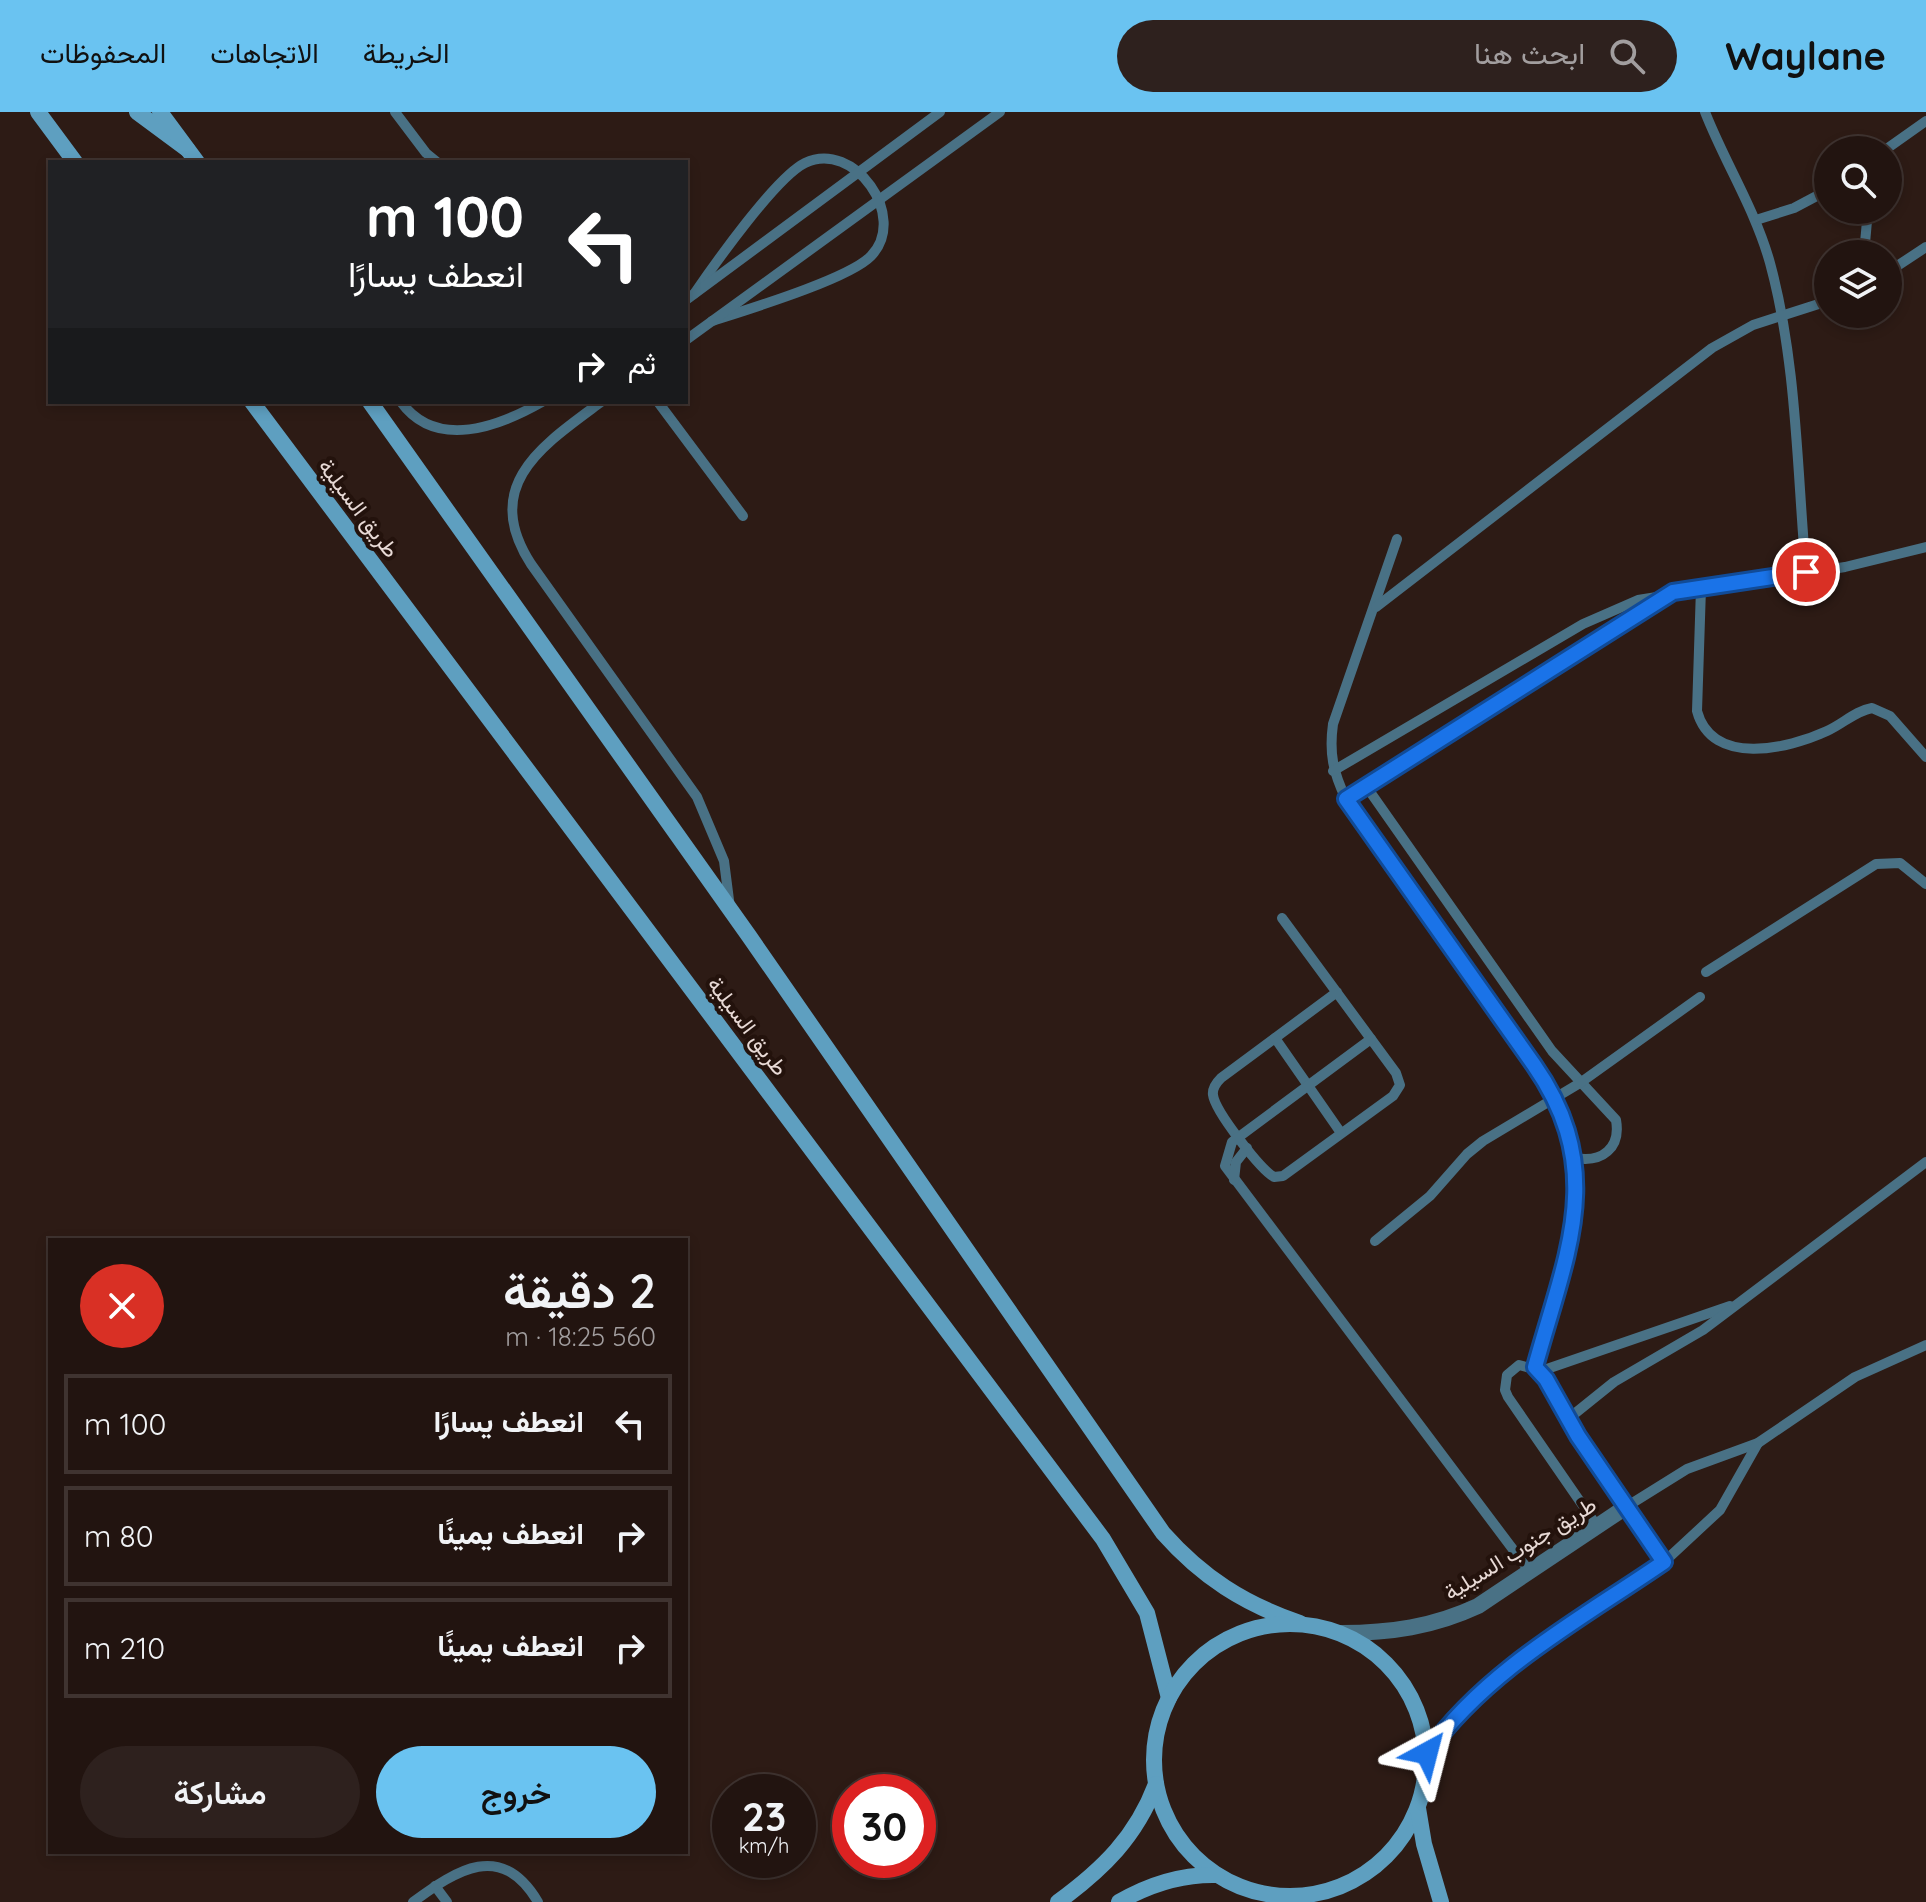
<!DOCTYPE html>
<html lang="ar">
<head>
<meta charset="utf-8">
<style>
	:root { --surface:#221410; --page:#2e211e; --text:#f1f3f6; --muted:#a29e9f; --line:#3f3330; --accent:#6ac3f1 }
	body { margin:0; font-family:Quicksand,Vazirmatn,sans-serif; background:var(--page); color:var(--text); direction:rtl; height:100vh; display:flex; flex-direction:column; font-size:30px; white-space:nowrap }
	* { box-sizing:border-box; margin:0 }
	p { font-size:26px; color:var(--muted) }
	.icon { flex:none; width:44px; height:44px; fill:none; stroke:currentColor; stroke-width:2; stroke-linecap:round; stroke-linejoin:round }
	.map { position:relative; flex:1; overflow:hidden; direction:ltr }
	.sheet { position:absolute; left:48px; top:1126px; width:640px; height:616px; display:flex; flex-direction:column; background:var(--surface); border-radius:0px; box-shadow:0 4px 12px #0003,0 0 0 2px var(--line); direction:rtl }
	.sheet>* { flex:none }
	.guide { position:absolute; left:48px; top:48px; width:640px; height:244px; border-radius:0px; box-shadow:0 4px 12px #0003,0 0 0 2px var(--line); direction:rtl; background:#202124; color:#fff; overflow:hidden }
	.controls { position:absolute; left:1814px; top:24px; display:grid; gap:16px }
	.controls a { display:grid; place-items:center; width:88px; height:88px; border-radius:50%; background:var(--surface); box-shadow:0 4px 12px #0003,0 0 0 2px var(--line); font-size:40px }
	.speed { position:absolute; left:712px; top:1662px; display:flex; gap:16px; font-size:40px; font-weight:700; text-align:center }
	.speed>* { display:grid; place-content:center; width:104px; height:104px; border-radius:50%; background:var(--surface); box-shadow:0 4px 12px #0003,0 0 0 2px var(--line); line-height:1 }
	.speed small { font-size:20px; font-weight:400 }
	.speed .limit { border:12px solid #d22; background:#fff; color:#111 }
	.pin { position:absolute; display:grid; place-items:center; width:68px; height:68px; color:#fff; margin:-34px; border:4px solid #fff; border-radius:50%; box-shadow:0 2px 8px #0007 }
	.me { position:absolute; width:88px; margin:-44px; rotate:38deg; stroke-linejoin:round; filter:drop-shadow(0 0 6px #0008) }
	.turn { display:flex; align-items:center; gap:28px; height:168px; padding:0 32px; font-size:36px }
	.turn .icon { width:104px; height:104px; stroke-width:2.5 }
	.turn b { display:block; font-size:56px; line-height:68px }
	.then { display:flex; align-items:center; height:76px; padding:0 32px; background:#0003; gap:16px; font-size:30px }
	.round { display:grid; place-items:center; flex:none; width:84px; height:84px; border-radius:42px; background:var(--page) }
	.summary { display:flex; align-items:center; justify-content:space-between; height:136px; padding:0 32px }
	h1 { font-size:48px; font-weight:600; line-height:60px }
	.action { display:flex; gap:16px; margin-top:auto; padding:16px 32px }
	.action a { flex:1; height:92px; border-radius:48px; background:var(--accent); color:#111; font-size:32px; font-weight:600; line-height:92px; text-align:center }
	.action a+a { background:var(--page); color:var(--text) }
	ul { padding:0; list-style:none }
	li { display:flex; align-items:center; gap:24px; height:100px; margin:0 16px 12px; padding:0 16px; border:4px solid var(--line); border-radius:0px }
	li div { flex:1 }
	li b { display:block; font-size:30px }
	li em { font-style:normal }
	header { display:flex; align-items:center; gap:48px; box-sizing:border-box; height:112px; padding:0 40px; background:var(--accent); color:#111 }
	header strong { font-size:38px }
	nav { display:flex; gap:44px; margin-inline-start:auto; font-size:28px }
	.search { width:560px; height:72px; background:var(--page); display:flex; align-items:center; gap:20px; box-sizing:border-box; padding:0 28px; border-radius:44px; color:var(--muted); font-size:30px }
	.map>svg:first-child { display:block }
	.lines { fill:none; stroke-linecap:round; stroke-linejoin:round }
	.lane { stroke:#497185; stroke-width:10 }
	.street { stroke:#497185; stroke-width:16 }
	.secondary { stroke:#5e9fc0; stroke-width:16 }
	.route-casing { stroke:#114b97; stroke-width:20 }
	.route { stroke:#1a73e8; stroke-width:14 }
	.labels { text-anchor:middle; stroke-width:8; stroke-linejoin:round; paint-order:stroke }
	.street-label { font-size:22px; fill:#e8dad6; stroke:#23120c }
</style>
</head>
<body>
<header>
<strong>Waylane</strong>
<div class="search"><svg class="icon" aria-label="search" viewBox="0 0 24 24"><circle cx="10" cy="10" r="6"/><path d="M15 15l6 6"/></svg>ابحث هنا</div>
<nav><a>الخريطة</a><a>الاتجاهات</a><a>المحفوظات</a></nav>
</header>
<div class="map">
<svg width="1926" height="1790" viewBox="0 0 1926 1790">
	<rect width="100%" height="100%" fill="#2d1b15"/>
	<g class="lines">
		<g class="lane">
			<path d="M395,0L426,41L437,50"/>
			<path d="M1705,0C1725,51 1755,97 1770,151C1797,250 1797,359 1806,460"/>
			<path d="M1885,38L1926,9"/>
			<path d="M1756,108L1794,96L1828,78"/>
			<path d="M1864,142L1868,98"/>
			<path d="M1888,160L1926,135"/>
			<path d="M694,182C714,153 776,65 805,51C854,27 909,105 871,144C849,167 746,198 712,209"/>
			<path d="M686,188L940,0"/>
			<path d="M686,228L1000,0"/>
			<path d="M401,290C436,338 498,315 542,290"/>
			<path d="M601,290C543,333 480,373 531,452L697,685L724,749L730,796"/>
			<path d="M658,290L743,404"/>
			<path d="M1397,427L1333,612C1329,641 1333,660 1346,687L1547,972C1602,1079 1564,1148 1535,1255"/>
			<path d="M1701,476L1697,599C1712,655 1788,637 1827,619C1843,612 1855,599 1872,596L1890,604L1926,645"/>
			<path d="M1376,495L1712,236L1753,213L1828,189"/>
			<path d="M1333,659L1583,512L1638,488L1845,455L1926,435"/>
			<path d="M1366,674L1552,939L1616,1008C1621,1036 1602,1051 1575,1046"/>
			<path d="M1346,687L1664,485"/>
			<path d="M1282,806L1396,961L1400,973L1393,984L1283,1064L1274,1065C1260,1057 1215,999 1213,983C1212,976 1216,971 1221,966L1337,880"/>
			<path d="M1706,860L1876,752L1900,751L1926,772"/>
			<path d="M1275,926L1341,1021"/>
			<path d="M1371,927L1232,1030L1225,1054L1530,1460"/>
			<path d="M1234,1068L1236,1050L1247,1036"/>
			<path d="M1375,1129L1430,1084L1467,1042L1483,1029L1580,971L1700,885"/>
			<path d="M1541,1259L1730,1194"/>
			<path d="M1568,1307L1614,1270L1703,1218L1926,1050"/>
			<path d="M1626,1395L1687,1357L1758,1331L1855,1265L1926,1233"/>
			<path d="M1597,1414L1508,1285L1505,1278L1507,1263L1519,1253L1541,1259L1578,1324L1664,1450L1720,1398L1758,1331"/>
			<path d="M435,1774L447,1790"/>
			<path d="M413,1790C457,1758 501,1728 538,1790"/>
		</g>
		<g class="street">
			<path d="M1341,1521C1390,1521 1433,1515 1478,1494L1626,1395"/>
			<path d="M1427,1641C1487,1557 1581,1507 1664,1450"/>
		</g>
		<g class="secondary">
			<path d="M38,0L75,50"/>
			<path d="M137,0L187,37"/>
			<path d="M160,0L197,50"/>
			<path d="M252,290L1103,1427L1147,1501L1169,1586"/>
			<path d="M370,290L749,824L1163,1421C1202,1465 1244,1492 1300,1511"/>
			<circle cx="1290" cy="1648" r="136"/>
			<path d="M1418,1696L1424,1732L1441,1790"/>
			<path d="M1058,1790C1103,1757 1136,1725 1156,1672"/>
			<path d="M1119,1790C1150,1772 1181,1762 1217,1763"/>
		</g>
	</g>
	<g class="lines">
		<g class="route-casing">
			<path id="route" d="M1427,1641C1487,1557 1581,1507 1664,1450L1578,1324L1546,1267L1535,1255C1566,1142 1608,1059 1534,953L1346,687L1673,480L1806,460"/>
		</g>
		<use href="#route" class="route"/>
	</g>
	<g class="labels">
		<g class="street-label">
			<text transform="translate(359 396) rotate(53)" y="8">طريق السيلية</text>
			<text transform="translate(748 914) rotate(53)" y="8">طريق السيلية</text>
			<text transform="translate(1520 1436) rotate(-32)" y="8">طريق جنوب السيلية</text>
		</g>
	</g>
</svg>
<div class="controls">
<a><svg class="icon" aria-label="search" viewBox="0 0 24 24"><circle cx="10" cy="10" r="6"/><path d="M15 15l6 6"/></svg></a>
<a><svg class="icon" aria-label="layers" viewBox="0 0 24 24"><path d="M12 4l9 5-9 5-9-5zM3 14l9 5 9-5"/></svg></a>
</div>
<div class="speed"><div>23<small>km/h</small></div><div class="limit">30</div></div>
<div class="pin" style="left:1806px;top:460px;background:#d93025"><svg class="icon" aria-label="arrive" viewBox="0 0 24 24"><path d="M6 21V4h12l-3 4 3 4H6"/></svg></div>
<svg class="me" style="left:1427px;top:1641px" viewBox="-20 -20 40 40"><path d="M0-17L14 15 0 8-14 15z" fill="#1a73e8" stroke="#fff" stroke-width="4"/></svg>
<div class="guide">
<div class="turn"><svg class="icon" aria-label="left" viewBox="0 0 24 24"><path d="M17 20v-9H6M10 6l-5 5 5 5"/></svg><div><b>100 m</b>انعطف يسارًا</div></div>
<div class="then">ثم<svg class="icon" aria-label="right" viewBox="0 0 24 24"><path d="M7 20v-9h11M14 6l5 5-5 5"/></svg></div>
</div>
<section class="sheet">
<div class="summary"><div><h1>2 دقيقة</h1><p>560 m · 18:25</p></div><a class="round" style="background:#d93025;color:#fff"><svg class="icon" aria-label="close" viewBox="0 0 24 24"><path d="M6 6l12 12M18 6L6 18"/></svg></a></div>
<ul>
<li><svg class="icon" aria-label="left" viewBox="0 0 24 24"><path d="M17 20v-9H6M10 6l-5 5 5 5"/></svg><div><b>انعطف يسارًا</b></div><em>100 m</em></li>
<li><svg class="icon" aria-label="right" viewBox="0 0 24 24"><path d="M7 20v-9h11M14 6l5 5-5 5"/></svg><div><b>انعطف يمينًا</b></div><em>80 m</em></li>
<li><svg class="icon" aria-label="right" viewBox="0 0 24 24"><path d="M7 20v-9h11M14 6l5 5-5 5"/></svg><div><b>انعطف يمينًا</b></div><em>210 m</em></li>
</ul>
<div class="action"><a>خروج</a><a>مشاركة</a></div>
</section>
</div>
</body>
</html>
